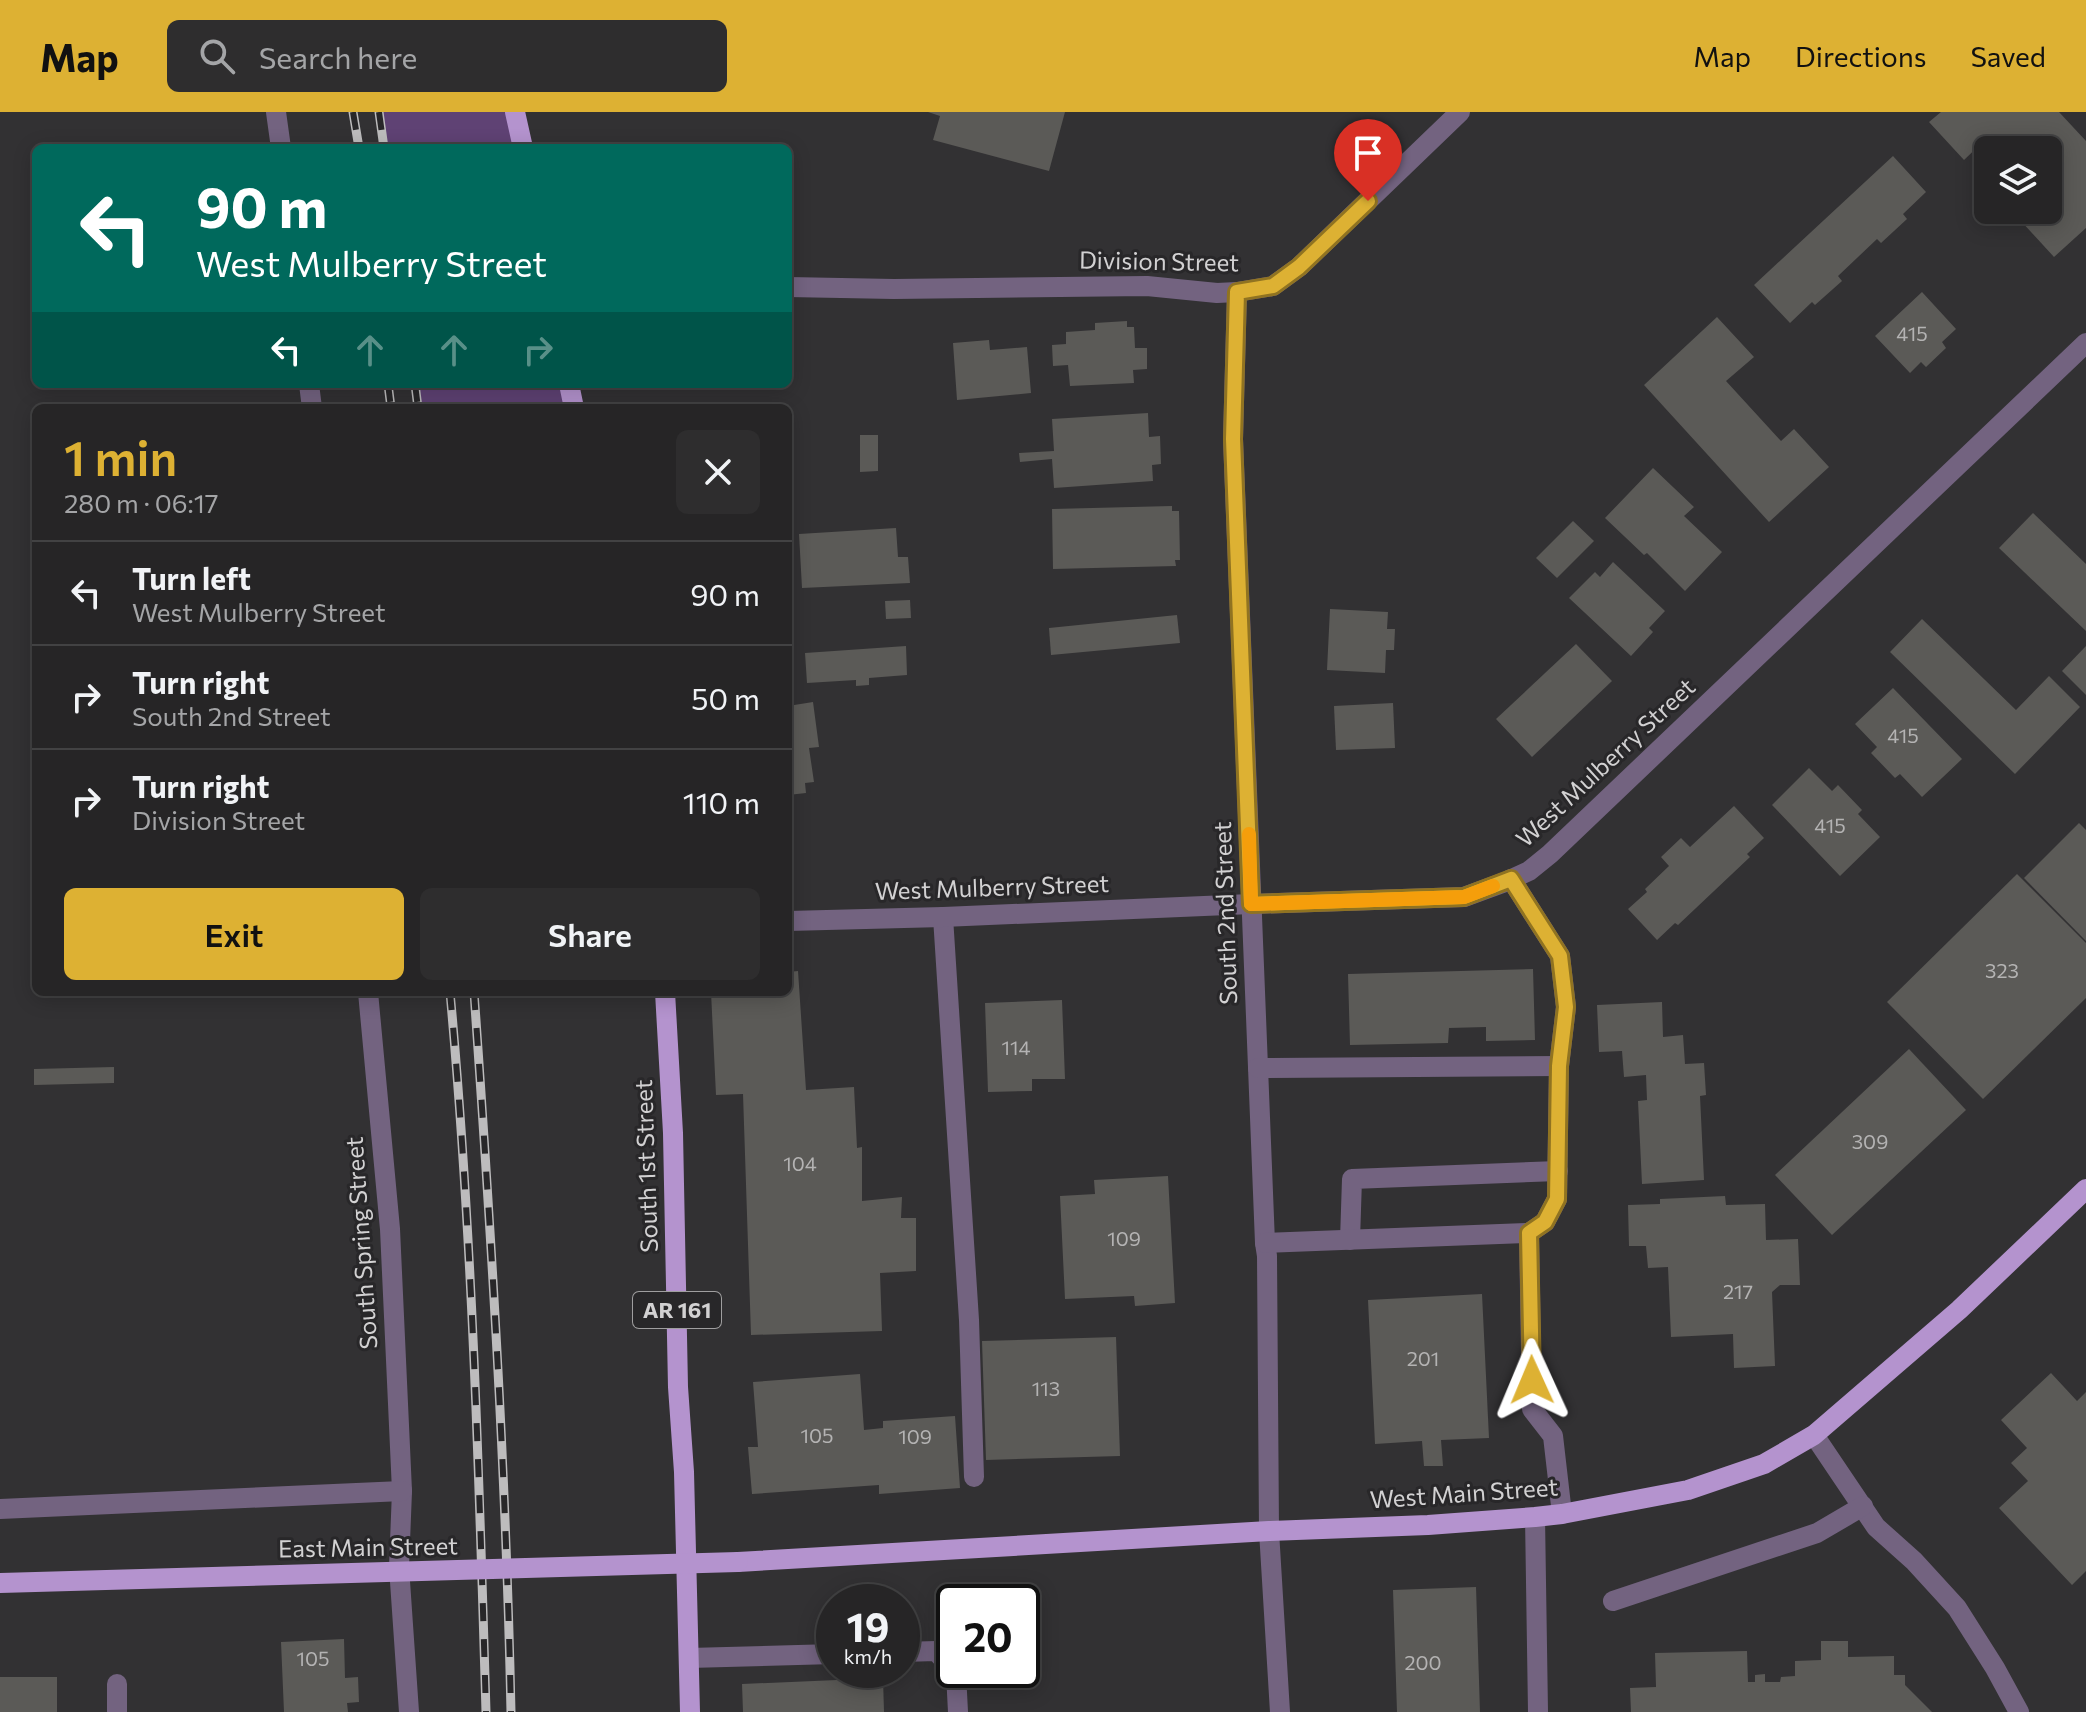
<!DOCTYPE html>
<html lang="en">
<head>
<meta charset="utf-8">
<style>
	:root { --surface:#262526; --page:#2e2d2e; --text:#f1f3f6; --muted:#a4a5a7; --line:#424243; --accent:#ddb133 }
	body { margin:0; font-family:Commissioner,sans-serif; background:var(--page); color:var(--text); height:100vh; display:flex; flex-direction:column; font-size:30px; white-space:nowrap }
	* { box-sizing:border-box; margin:0 }
	p { font-size:26px; color:var(--muted) }
	.icon { flex:none; width:44px; height:44px; fill:none; stroke:currentColor; stroke-width:2; stroke-linecap:round; stroke-linejoin:round }
	.map { position:relative; flex:1; overflow:hidden }
	.details { position:absolute; left:32px; top:292px; width:760px; height:592px; display:flex; flex-direction:column; background:var(--surface); border-radius:12px; box-shadow:0 4px 20px #0003,0 0 0 2px var(--line) }
	.details>* { flex:none }
	.top-card { position:absolute; left:32px; top:32px; width:760px; height:244px; border-radius:12px; box-shadow:0 4px 20px #0003,0 0 0 2px var(--line); background:#00695c; color:#fff; overflow:hidden }
	.buttons { position:absolute; left:1974px; top:24px; display:grid; gap:16px }
	.buttons a { display:grid; place-items:center; width:88px; height:88px; border-radius:12px; background:var(--surface); box-shadow:0 4px 20px #0003,0 0 0 2px var(--line); font-size:40px }
	.speed { position:absolute; left:816px; top:1472px; display:flex; gap:16px; font-size:40px; font-weight:700; text-align:center }
	.speed>* { display:grid; place-content:center; width:104px; height:104px; border-radius:50%; background:var(--surface); box-shadow:0 4px 20px #0003,0 0 0 2px var(--line); line-height:1 }
	.speed small { font-size:20px; font-weight:400 }
	.speed .limit { border:4px solid #111; border-radius:12px; background:#fff; color:#111 }
	.pin { position:absolute; display:grid; place-items:center; width:68px; height:68px; color:#fff; margin:-82px -34px; border-radius:50% 50% 50% 0; rotate:-45deg; box-shadow:0 0 8px #0007 }
	.pin .icon { rotate:45deg }
	.me { position:absolute; width:88px; margin:-44px; rotate:359deg; stroke-linejoin:round; filter:drop-shadow(0 0 6px #0008) }
	.turn { display:flex; align-items:center; gap:28px; height:168px; padding:0 32px; font-size:36px }
	.turn .icon { width:104px; height:104px; stroke-width:2.5 }
	.turn b { display:block; font-size:56px; line-height:68px }
	.lanes { display:flex; align-items:center; height:76px; padding:0 32px; background:#0003; justify-content:center; gap:40px; direction:ltr }
	.lanes .off { opacity:.35 }
	.round { display:grid; place-items:center; flex:none; width:84px; height:84px; border-radius:12px; background:var(--page) }
	.overview { display:flex; align-items:center; justify-content:space-between; height:136px; padding:0 32px }
	h1 { font-size:48px; font-weight:600; line-height:60px; color:var(--accent) }
	.button { display:flex; gap:16px; margin-top:auto; padding:16px 32px }
	.button a { flex:1; height:92px; border-radius:12px; background:var(--accent); color:#111; font-size:32px; font-weight:600; line-height:92px; text-align:center }
	.button a+a { background:var(--page); color:var(--text) }
	ul { padding:0; list-style:none }
	li { display:flex; align-items:center; gap:24px; height:104px; padding:0 32px; border-top:2px solid var(--line) }
	li div { flex:1 }
	li b { display:block; font-size:30px }
	li em { font-style:normal }
	header { display:flex; align-items:center; gap:48px; box-sizing:border-box; height:112px; padding:0 40px; background:var(--accent); color:#111 }
	header strong { font-size:38px }
	nav { display:flex; gap:44px; margin-inline-start:auto; font-size:28px }
	.search { width:560px; height:72px; background:var(--page); display:flex; align-items:center; gap:20px; box-sizing:border-box; padding:0 28px; border-radius:12px; color:var(--muted); font-size:30px }
	.map>svg:first-child { display:block }
	.green { fill:#5f4274 }
	.building { fill:#5b5a57 }
	.lines { fill:none; stroke-linecap:round; stroke-linejoin:round }
	.minor { stroke:#736380; stroke-width:20 }
	.major { stroke:#b493ce; stroke-width:20 }
	.rail-casing { stroke:#bdbcbd; stroke-width:9 }
	.rail { stroke:#282729; stroke-width:6; stroke-dasharray:18; stroke-linecap:butt }
	.major-bridge { stroke:#b493ce; stroke-width:20 }
	.route-casing { stroke:#907321; stroke-width:20 }
	.route { stroke:#ddb133; stroke-width:14 }
	.slow { stroke:#f59e0b; stroke-width:14 }
	.labels { text-anchor:middle; stroke-width:6; stroke-linejoin:round; paint-order:stroke }
	.number-label { font-size:20px; fill:#b4b3b3 }
	.shield { fill:#282729; stroke:#9f9e9f; stroke-width:2 }
	.shield-label { font-size:22px; font-weight:bold; fill:#d2d1d2 }
	.street-label { font-size:24px; fill:#d2d1d2; stroke:#282729 }
</style>
</head>
<body>
<header>
<strong>Map</strong>
<div class="search"><svg class="icon" aria-label="search" viewBox="0 0 24 24"><circle cx="10" cy="10" r="6"/><path d="M15 15l6 6"/></svg>Search here</div>
<nav><a>Map</a><a>Directions</a><a>Saved</a></nav>
</header>
<div class="map">
<svg width="2086" height="1600" viewBox="0 0 2086 1600">
	<rect width="100%" height="100%" fill="#323133"/>
	<g class="green">
		<path d="M379,0H515L523,36H384Z"/>
		<path d="M415,272H569L574,296H418Z"/>
	</g>
	<g class="building">
		<path d="M928,0H1065L1049,59L933,28L940,4Z"/>
		<path d="M1941,0H2059L2086,29V116L2054,145L2020,108L2031,98H2048V38H2004L1990,23L1964,48L1929,10Z"/>
		<path d="M1893,44L1926,80L1903,102L1907,107L1881,131L1877,127L1838,164L1842,169L1815,193L1812,190L1790,211L1754,173Z"/>
		<path d="M1922,180L1956,217L1942,230L1946,236L1926,255L1921,250L1910,261L1875,224Z"/>
		<path d="M1717,205L1754,245L1726,269L1781,329L1794,317L1829,355L1769,410L1644,273Z"/>
		<path d="M1127,209V215H1134L1135,236H1147V257L1133,258L1134,271L1070,274L1068,253L1053,254L1052,233L1066,232V220L1095,218V211Z"/>
		<path d="M989,228L990,238L1027,235L1031,281L957,288L953,231Z"/>
		<path d="M1148,301L1149,325L1160,324L1161,352L1152,353L1153,369L1054,376L1052,347L1020,350L1019,341L1054,339L1052,307Z"/>
		<path d="M860,323H878V359L860,360Z"/>
		<path d="M1653,356L1694,395L1684,404L1722,440L1685,479L1647,441L1644,443L1605,406Z"/>
		<path d="M1172,394V399H1179L1180,448H1175L1176,454L1053,457L1052,397Z"/>
		<path d="M2033,401L2086,452V519L1999,436Z"/>
		<path d="M1573,409L1594,429L1557,466L1536,446Z"/>
		<path d="M896,416L898,445H908L910,471L802,476L799,422Z"/>
		<path d="M1613,450L1665,499L1649,516L1653,520L1631,544L1569,486L1595,460L1600,465Z"/>
		<path d="M910,488L911,506L886,507L885,489Z"/>
		<path d="M1330,497L1388,500L1387,517H1395L1394,538H1386L1385,561L1327,558Z"/>
		<path d="M1177,503L1180,531L1051,543L1049,516Z"/>
		<path d="M1922,507L2016,598L2049,564L2080,595L2015,662L1890,540Z"/>
		<path d="M1576,532L1612,569L1532,645L1496,607Z"/>
		<path d="M906,534L907,563L869,566V573L856,574V568L807,571L805,541Z"/>
		<path d="M2086,534V583L2062,559Z"/>
		<path d="M1893,576L1962,647L1922,685L1900,662L1895,666L1871,641L1877,635L1855,612Z"/>
		<path d="M813,590L819,635L809,636L814,670L805,671L806,681L788,683V594Z"/>
		<path d="M1393,591L1395,636L1336,638L1334,594Z"/>
		<path d="M1809,656L1832,679L1838,673L1862,698L1858,702L1880,725L1840,764L1772,693Z"/>
		<path d="M1734,694L1764,726L1747,742L1750,745L1678,813L1675,811L1657,828L1628,797L1647,780L1645,777L1669,754L1661,745L1681,726L1690,735Z"/>
		<path d="M2079,711L2086,718V829L2024,766Z"/>
		<path d="M2017,762L2086,831V886L1983,987L1887,890Z"/>
		<path d="M1533,857L1535,928L1486,929V915L1449,916L1448,931L1350,933L1348,862Z"/>
		<path d="M798,859L806,978L854,975L857,1036L862,1035V1089L902,1085L901,1106H916V1159L880,1161L882,1219L751,1223L743,982L716,983L711,880H788V860Z"/>
		<path d="M1062,888L1065,967H1032V979L988,980L985,891Z"/>
		<path d="M1662,890L1663,925L1683,923L1685,952L1704,951L1706,983L1700,984L1704,1068L1642,1072L1638,989L1647,988L1646,963L1624,965L1622,939L1599,940L1597,893Z"/>
		<path d="M1909,937L1966,998L1832,1123L1775,1063Z"/>
		<path d="M114,955V971L34,973V957Z"/>
		<path d="M1168,1064L1175,1191L1135,1194L1134,1184L1065,1187L1060,1084L1095,1082L1094,1068Z"/>
		<path d="M1725,1084L1726,1093L1765,1092L1766,1128L1798,1127L1800,1173H1780L1772,1180L1775,1254L1734,1256L1733,1222L1671,1225L1668,1155L1648,1156L1646,1134H1629L1628,1093L1660,1092V1087Z"/>
		<path d="M1482,1182L1489,1326L1441,1328L1443,1354H1424L1422,1329L1375,1332L1368,1188Z"/>
		<path d="M1116,1225L1120,1344L986,1348L982,1229Z"/>
		<path d="M2051,1261L2077,1289L2086,1280V1459L2072,1473L1999,1396L2028,1369L2011,1351L2027,1336L2001,1308Z"/>
		<path d="M860,1262L864,1318L883,1316V1309L955,1304L960,1376L879,1382V1373L752,1382L748,1335H758L753,1270Z"/>
		<path d="M1476,1475L1480,1600H1397L1393,1478Z"/>
		<path d="M344,1527L345,1566L358,1565L359,1590L347,1591L348,1600H284L281,1530Z"/>
		<path d="M1821,1529H1848V1545L1894,1544V1563H1905V1573L1932,1600H1631L1630,1576L1656,1575L1655,1541L1747,1539L1748,1570H1755V1563L1765,1562V1570H1780L1781,1565L1795,1564V1549L1821,1548Z"/>
		<rect x="0" y="1565" width="57" height="35"/>
		<path d="M883,1566L884,1600H743L742,1572Z"/>
	</g>
	<g class="lines">
		<g class="minor">
			<path d="M276,0L281,36"/>
			<path d="M788,175L894,177L1147,174L1217,181L1237,180L1273,174L1299,155L1460,0"/>
			<path d="M1237,180L1233,327L1265,1131L1267,1144L1269,1419L1280,1600"/>
			<path d="M309,272L312,296"/>
			<path d="M1511,767L1560,844L1566,895L1559,954L1557,1087L1545,1110L1529,1121L1532,1297L1553,1324L1562,1402"/>
			<path d="M943,805L969,1208L974,1365"/>
			<path d="M788,809L943,805L1251,792L1464,785L1505,770L1529,759L1550,742L2086,231"/>
			<path d="M368,880L390,1117L402,1379L399,1455L409,1600"/>
			<path d="M1258,956L1559,954"/>
			<path d="M1350,1128L1352,1067L1558,1059"/>
			<path d="M1265,1131L1529,1121"/>
			<path d="M1814,1323L1876,1415L1914,1449L1957,1496L1995,1556L2019,1600"/>
			<path d="M0,1397L402,1379"/>
			<path d="M1535,1405L1538,1600"/>
			<path d="M1613,1489L1817,1421L1863,1394"/>
			<path d="M902,1540L936,1539L956,1561L958,1600"/>
			<path d="M689,1546L834,1542"/>
			<path d="M117,1572V1600"/>
		</g>
		<g class="major">
			<path d="M515,0L523,36"/>
			<path d="M569,272L574,296"/>
			<path d="M665,880L673,1021L678,1275L684,1360L690,1600"/>
			<path d="M738,1450L1269,1419L1428,1413L1535,1405L1562,1402L1688,1378L1764,1352L1814,1323L1959,1198L2086,1077"/>
		</g>
		<g class="rail-casing">
			<g id="rail">
				<path d="M353,0L359,36"/>
				<path d="M379,0L384,36"/>
				<path d="M388,272L391,296"/>
				<path d="M415,272L418,296"/>
				<path d="M450,880C472,1119 479,1360 486,1600"/>
				<path d="M474,880C491,1120 506,1360 511,1600"/>
			</g>
		</g>
		<use href="#rail" class="rail"/>
		<path class="major-bridge" d="M0,1471L738,1450"/>
	</g>
	<g class="lines">
		<g class="route-casing">
			<path id="route" d="M1368,89L1299,155L1273,174L1237,180L1233,327L1251,792L1464,785L1511,767L1560,844L1566,895L1559,954L1557,1087L1545,1110L1529,1121L1532,1268"/>
		</g>
		<use href="#route" class="route"/>
		<path class="slow" d="M1249,722L1251,792L1464,785L1493,774"/>
	</g>
	<g class="labels">
		<g class="number-label">
			<text x="1912" y="229">415</text>
			<text x="1903" y="631">415</text>
			<text x="1830" y="721">415</text>
			<text x="2002" y="866">323</text>
			<text x="1016" y="943">114</text>
			<text x="1870" y="1037">309</text>
			<text x="800" y="1059">104</text>
			<text x="1124" y="1134">109</text>
			<text x="1738" y="1187">217</text>
			<text x="1423" y="1254">201</text>
			<text x="1046" y="1284">113</text>
			<text x="817" y="1331">105</text>
			<text x="915" y="1332">109</text>
			<text x="313" y="1554">105</text>
			<text x="1423" y="1558">200</text>
		</g>
		<rect class="shield" x="633" y="1180" width="88" height="36" rx="6"/>
		<g class="shield-label">
			<text x="677" y="1206">AR 161</text>
		</g>
		<g class="street-label">
			<text transform="translate(1159 150) rotate(1)" y="8">Division Street</text>
			<text transform="translate(1606 651) rotate(-43)" y="8">West Mulberry Street</text>
			<text transform="translate(992 776) rotate(-2)" y="8">West Mulberry Street</text>
			<text transform="translate(1226 801) rotate(-92)" y="8">South 2nd Street</text>
			<text transform="translate(647 1054) rotate(-92)" y="8">South 1st Street</text>
			<text transform="translate(362 1131) rotate(-94)" y="8">South Spring Street</text>
			<text transform="translate(1464 1382) rotate(-4)" y="8">West Main Street</text>
			<text transform="translate(368 1436) rotate(-1)" y="8">East Main Street</text>
		</g>
	</g>
</svg>
<div class="buttons">
<a><svg class="icon" aria-label="layers" viewBox="0 0 24 24"><path d="M12 4l9 5-9 5-9-5zM3 14l9 5 9-5"/></svg></a>
</div>
<div class="speed"><div>19<small>km/h</small></div><div class="limit">20</div></div>
<div class="pin" style="left:1368px;top:89px;background:#d93025"><svg class="icon" aria-label="arrive" viewBox="0 0 24 24"><path d="M6 21V4h12l-3 4 3 4H6"/></svg></div>
<svg class="me" style="left:1532px;top:1268px" viewBox="-20 -20 40 40"><path d="M0-17L14 15 0 8-14 15z" fill="#ddb133" stroke="#fff" stroke-width="4"/></svg>
<div class="top-card">
<div class="turn"><svg class="icon" aria-label="left" viewBox="0 0 24 24"><path d="M17 20v-9H6M10 6l-5 5 5 5"/></svg><div><b>90 m</b>West Mulberry Street</div></div>
<div class="lanes"><svg class="icon" aria-label="left" viewBox="0 0 24 24"><path d="M17 20v-9H6M10 6l-5 5 5 5"/></svg><svg class="icon off" aria-label="ahead" viewBox="0 0 24 24"><path d="M12 20V5M6 11l6-6 6 6"/></svg><svg class="icon off" aria-label="ahead" viewBox="0 0 24 24"><path d="M12 20V5M6 11l6-6 6 6"/></svg><svg class="icon off" aria-label="right" viewBox="0 0 24 24"><path d="M7 20v-9h11M14 6l5 5-5 5"/></svg></div>
</div>
<section class="details">
<div class="overview"><div><h1>1 min</h1><p>280 m · 06:17</p></div><a class="round"><svg class="icon" aria-label="close" viewBox="0 0 24 24"><path d="M6 6l12 12M18 6L6 18"/></svg></a></div>
<ul>
<li><svg class="icon" aria-label="left" viewBox="0 0 24 24"><path d="M17 20v-9H6M10 6l-5 5 5 5"/></svg><div><b>Turn left</b><p>West Mulberry Street</p></div><em>90 m</em></li>
<li><svg class="icon" aria-label="right" viewBox="0 0 24 24"><path d="M7 20v-9h11M14 6l5 5-5 5"/></svg><div><b>Turn right</b><p>South 2nd Street</p></div><em>50 m</em></li>
<li><svg class="icon" aria-label="right" viewBox="0 0 24 24"><path d="M7 20v-9h11M14 6l5 5-5 5"/></svg><div><b>Turn right</b><p>Division Street</p></div><em>110 m</em></li>
</ul>
<div class="button"><a>Exit</a><a>Share</a></div>
</section>
</div>
</body>
</html>
